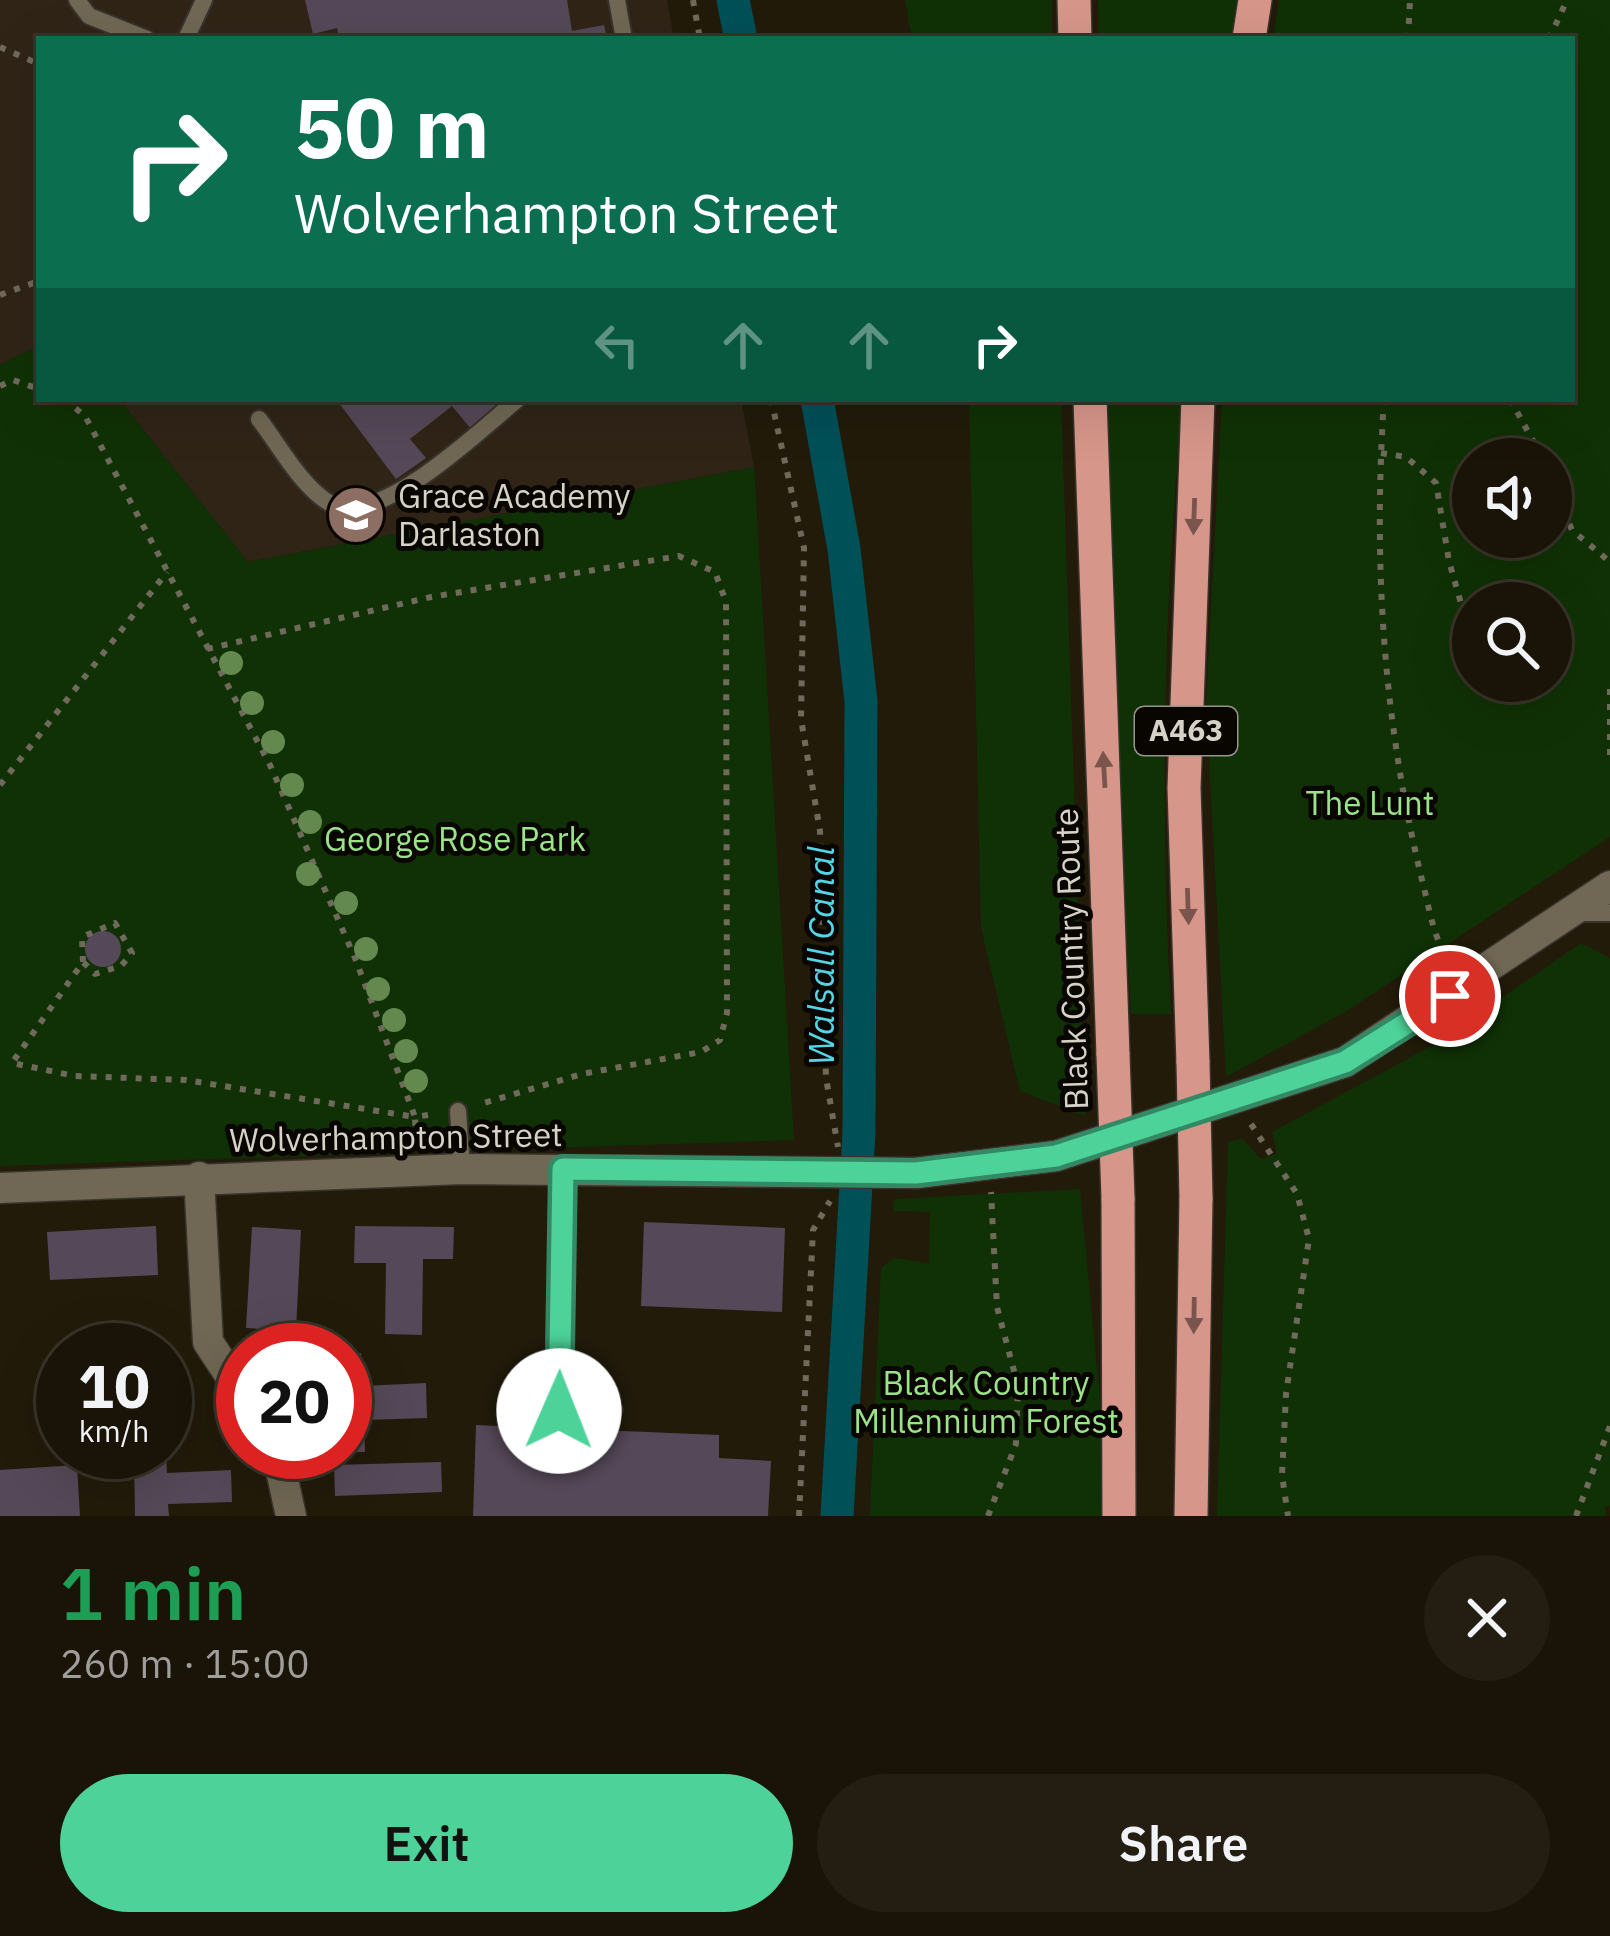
<!DOCTYPE html>
<html lang="en">
<head>
<meta charset="utf-8">
<style>
	:root { --surface:#1a1408; --page:#231d12; --text:#f1f3f6; --muted:#9f9e9c; --line:#383329; --accent:#4dd39a }
	body { margin:0; font-family:"IBM Plex Sans",sans-serif; background:var(--page); color:var(--text); height:100vh; display:flex; flex-direction:column; font-size:45px; white-space:nowrap }
	* { box-sizing:border-box; margin:0 }
	p { font-size:39px; color:var(--muted) }
	.icon { flex:none; width:66px; height:66px; fill:none; stroke:currentColor; stroke-width:2; stroke-linecap:round; stroke-linejoin:round }
	.map { position:relative; height:1516px; overflow:hidden }
	.side { display:flex; flex-direction:column; background:var(--surface); flex:1 }
	.side>* { flex:none }
	.guide { position:absolute; left:36px; top:36px; width:1539px; height:366px; border-radius:0px; box-shadow:0 12px 48px #0002,0 0 0 3px var(--line); background:#0b6e4f; color:#fff; overflow:hidden }
	.buttons { position:absolute; left:1452px; top:438px; display:grid; gap:24px }
	.buttons a { display:grid; place-items:center; width:120px; height:120px; border-radius:50%; background:var(--surface); box-shadow:0 12px 48px #0002,0 0 0 3px var(--line); font-size:60px }
	.speed { position:absolute; left:36px; top:1323px; display:flex; gap:24px; font-size:60px; font-weight:700; text-align:center }
	.speed>* { display:grid; place-content:center; width:156px; height:156px; border-radius:50%; background:var(--surface); box-shadow:0 12px 48px #0002,0 0 0 3px var(--line); line-height:1 }
	.speed small { font-size:30px; font-weight:400 }
	.speed .limit { border:18px solid #d22; background:#fff; color:#111 }
	.pin { position:absolute; display:grid; place-items:center; width:102px; height:102px; color:#fff; margin:-51px; border:6px solid #fff; border-radius:50%; box-shadow:0 3px 12px #0007 }
	.me { position:absolute; width:132px; margin:-66px; rotate:1deg; stroke-linejoin:round; filter:drop-shadow(0 0 9px #0008) }
	.turn { display:flex; align-items:center; gap:42px; height:252px; padding:0 60px; font-size:54px }
	.turn .icon { width:156px; height:156px; stroke-width:2.5 }
	.turn b { display:block; font-size:84px; line-height:102px }
	.lanes { display:flex; align-items:center; height:114px; padding:0 60px; background:#0003; justify-content:center; gap:60px; direction:ltr }
	.lanes .off { opacity:.35 }
	.round { display:grid; place-items:center; flex:none; width:126px; height:126px; border-radius:63px; background:var(--page) }
	.head { display:flex; align-items:center; justify-content:space-between; height:204px; padding:0 60px }
	h1 { font-size:72px; font-weight:600; line-height:90px; color:#1e9e55 }
	.cta { display:flex; gap:24px; margin-top:auto; padding:24px 60px }
	.cta a { flex:1; height:138px; border-radius:72px; background:var(--accent); color:#111; font-size:48px; font-weight:600; line-height:138px; text-align:center }
	.cta a+a { background:var(--page); color:var(--text) }
	.map>svg:first-child { display:block }
	.education { fill:#302417 }
	.green { fill:#103105; fill-rule:evenodd }
	.lines { fill:none; stroke-linecap:round; stroke-linejoin:round }
	.canal { stroke:#005058; stroke-width:33 }
	.building { fill:#554858 }
	.service-casing { stroke:#38332c; stroke-width:20 }
	.minor-casing { stroke:#38332c; stroke-width:33 }
	.tertiary-casing { stroke:#38332c; stroke-width:33 }
	.trunk-casing { stroke:#38332c; stroke-width:36 }
	.path { stroke:#706a5c; stroke-width:6; stroke-dasharray:6 9; stroke-linecap:butt }
	.service { stroke:#706854; stroke-width:16 }
	.minor { stroke:#706854; stroke-width:30 }
	.tertiary { stroke:#706854; stroke-width:30 }
	.trunk { stroke:#d7968a; stroke-width:33 }
	.tertiary-bridge-casing { stroke:#38332c; stroke-width:33; stroke-linecap:butt }
	.trunk-bridge-casing { stroke:#38332c; stroke-width:36; stroke-linecap:butt }
	.tertiary-bridge { stroke:#706854; stroke-width:30 }
	.trunk-bridge { stroke:#d7968a; stroke-width:33 }
	.tree { fill:#64894f }
	.oneway { fill:#7a554d }
	.route-casing { stroke:#328964; stroke-width:30 }
	.route { stroke:#4dd39a; stroke-width:21 }
	.labels { text-anchor:middle; stroke-width:10; stroke-linejoin:round; paint-order:stroke }
	.shield { fill:#090602; stroke:#98958c; stroke-width:3 }
	.shield-label { font-size:30px; font-weight:bold; fill:#d6d2c7 }
	.poi-label { font-size:33px; fill:#d6d2c7; stroke:#090602; text-anchor:start }
	.park-label { font-size:33px; fill:#9ae387; stroke:#090602 }
	.street-label { font-size:33px; fill:#d6d2c7; stroke:#090602 }
	.water-label { font-size:36px; font-style:italic; fill:#54d6e7; stroke:#090602 }
</style>
</head>
<body>
<div class="map">
<svg width="1610" height="1516" viewBox="0 0 1610 1516">
	<rect width="100%" height="100%" fill="#221b0a"/>
	<g class="education">
		<path d="M0,0H667L674,39H39V345L0,365Z"/>
		<path d="M119,399H741L754,467L248,562Z"/>
	</g>
	<g class="green">
		<path d="M905,0H1052L1051,39H912Z"/>
		<path d="M1098,0H1241L1234,39H1099Z"/>
		<path d="M1279,0H1610V837L1345,1012L1226,1077L1206,703L1222,399H1572V39H1273ZM1473,459H1551V537H1473ZM1473,603H1551V681H1473Z"/>
		<path d="M39,345V399H119L248,562L754,467L794,1140L0,1166V365Z"/>
		<path d="M969,399H1061L1085,1116L1020,1091L981,928Z"/>
		<path d="M1105,399H1183C1163,603 1160,809 1171,1014H1131L1113,696Z"/>
		<path d="M1581,943L1610,958V1506L1605,1507L1606,1516H1217L1228,1141L1243,1139L1261,1159L1277,1153L1272,1132L1437,1043Z"/>
		<path d="M1080,1189L1105,1454L1104,1516H870L881,1268L894,1258L929,1263L930,1212L893,1211L894,1199Z"/>
	</g>
	<g class="lines">
		<g class="canal">
			<path d="M733,0L741,39"/>
			<path d="M817,399L844,549L861,701L859,1132L837,1516"/>
		</g>
	</g>
	<g class="building">
		<path d="M305,0H567L572,31L604,25L607,39H339L337,28L313,34Z"/>
		<path d="M336,399H494L501,408L472,430L452,406L410,439L426,458L396,479Z"/>
		<circle cx="103" cy="949" r="18"/>
		<path d="M644,1222L785,1228L782,1312L641,1306Z"/>
		<path d="M156,1226L158,1275L50,1280L47,1232Z"/>
		<path d="M355,1226L454,1227L453,1259H423L422,1335L385,1334L386,1263H354Z"/>
		<path d="M252,1227L301,1230L296,1331L246,1328Z"/>
		<path d="M127,1337L129,1350H77L76,1343Z"/>
		<path d="M361,1353L362,1386L426,1383L427,1418L364,1420L365,1452H345V1354Z"/>
		<path d="M476,1425L719,1435V1458L771,1461L768,1516H473Z"/>
		<path d="M134,1452H166L167,1473L231,1470L232,1502L168,1504L169,1516H135Z"/>
		<path d="M441,1462L442,1492L335,1496L334,1465Z"/>
		<path d="M77,1465L80,1516H0V1470Z"/>
	</g>
	<g class="lines">
		<g class="service-casing">
			<g id="service">
				<path d="M77,0L89,16L147,39"/>
				<path d="M617,0L624,39"/>
				<path d="M186,39L204,0"/>
				<path d="M259,419C279,445 302,488 331,504C379,529 481,429 518,399"/>
				<path d="M1575,913H1610"/>
				<path d="M458,1111L462,1169"/>
				<path d="M563,1169L558,1411L614,1410"/>
			</g>
		</g>
		<g class="minor-casing">
			<g id="minor">
				<path d="M199,1177L208,1342L243,1395"/>
				<path d="M277,1452L291,1516"/>
			</g>
		</g>
		<g class="tertiary-casing">
			<g id="tertiary">
				<path d="M916,1173L1056,1156L1345,1062L1610,886"/>
				<path d="M0,1188L462,1169L795,1172"/>
			</g>
		</g>
		<g class="trunk-casing">
			<g id="trunk">
				<path d="M1074,0L1075,39"/>
				<path d="M1249,39L1255,0"/>
				<path d="M1090,399L1113,1055"/>
				<path d="M1193,1063L1184,788L1198,399"/>
				<path d="M1118,1198L1119,1516"/>
				<path d="M1191,1516L1196,1198"/>
			</g>
		</g>
		<g class="path">
			<path d="M693,0L700,39"/>
			<path d="M1408,39L1410,0"/>
			<path d="M1549,39L1567,0"/>
			<path d="M0,47L39,64"/>
			<path d="M0,295L39,281"/>
			<path d="M0,386L13,380L39,389"/>
			<path d="M64,399L85,416L270,765L355,958L415,1117L434,1114"/>
			<path d="M771,399L804,548L801,719L820,831L826,1078L838,1147"/>
			<path d="M1384,399C1373,565 1383,722 1423,884C1429,907 1435,946 1450,959"/>
			<path d="M1510,399L1543,459"/>
			<path d="M1381,453L1406,457L1436,483L1449,561L1473,646"/>
			<path d="M1551,483L1572,530L1610,562"/>
			<path d="M207,649L431,597L679,556L715,572L726,602L727,1013L720,1040L701,1052L582,1074L477,1105"/>
			<path d="M1484,681L1489,698"/>
			<path d="M1610,689V761"/>
			<path d="M0,785L167,572"/>
			<path d="M83,962L82,937L115,923L132,953L121,966L95,974L83,962L12,1063L75,1076L186,1080L415,1117L416,1143"/>
			<path d="M1251,1124L1297,1194L1309,1239L1286,1394L1282,1475L1288,1516"/>
			<path d="M799,1516L813,1230L830,1201"/>
			<path d="M988,1516L1016,1444L1018,1386L997,1307L991,1192"/>
			<path d="M1576,1516L1610,1426"/>
		</g>
		<use href="#service" class="service"/>
		<use href="#minor" class="minor"/>
		<use href="#tertiary" class="tertiary"/>
		<use href="#trunk" class="trunk"/>
		<g class="tertiary-bridge-casing">
			<path id="tertiary-bridge" d="M795,1172L916,1173"/>
		</g>
		<g class="trunk-bridge-casing">
			<g id="trunk-bridge">
				<path d="M1113,1055L1118,1198"/>
				<path d="M1193,1063L1196,1198"/>
			</g>
		</g>
		<use href="#tertiary-bridge" class="tertiary-bridge"/>
		<use href="#trunk-bridge" class="trunk-bridge"/>
	</g>
	<g class="tree">
		<circle cx="231" cy="663" r="12"/>
		<circle cx="252" cy="703" r="12"/>
		<circle cx="273" cy="742" r="12"/>
		<circle cx="292" cy="785" r="12"/>
		<circle cx="310" cy="822" r="12"/>
		<circle cx="308" cy="874" r="12"/>
		<circle cx="346" cy="903" r="12"/>
		<circle cx="366" cy="949" r="12"/>
		<circle cx="378" cy="989" r="12"/>
		<circle cx="394" cy="1020" r="12"/>
		<circle cx="406" cy="1051" r="12"/>
		<circle cx="416" cy="1081" r="12"/>
	</g>
	<defs><path id="oneway-solid" d="M-6-.8H1V-3.2L6.5 0L1 3.2V.8H-6Z" transform="scale(3)"/></defs>
	<g class="oneway">
		<use href="#oneway-solid" transform="translate(1194 516) rotate(92)"/>
		<use href="#oneway-solid" transform="translate(1104 770) rotate(-93)"/>
		<use href="#oneway-solid" transform="translate(1188 906) rotate(88)"/>
		<use href="#oneway-solid" transform="translate(1194 1315) rotate(91)"/>
	</g>
	<g class="lines">
		<g class="route-casing">
			<path id="route" d="M559,1411L563,1169L916,1173L1056,1156L1345,1062L1450,996"/>
		</g>
		<use href="#route" class="route"/>
	</g>
	<defs>
		<g id="school-disc" transform="scale(3)"><circle r="9.5" fill="#8d6e63" stroke="#090602"/><path d="M0-5L7-2L0 1L-7-2ZM-4 1L0 2.5L4 1V4Q0 6-4 4Z" fill="#fff"/></g>
	</defs>
	<g fill-rule="evenodd">
		<use href="#school-disc" x="356" y="515"/>
	</g>
	<g class="labels">
		<rect class="shield" x="1135" y="707" width="102" height="48" rx="9"/>
		<g class="shield-label">
			<text x="1186" y="741">A463</text>
		</g>
		<g class="poi-label">
			<text x="398" y="508">Grace Academy<tspan x="398" dy="38">Darlaston</tspan></text>
		</g>
		<g class="park-label">
			<text x="1370" y="815">The Lunt</text>
			<text x="455" y="851">George Rose Park</text>
			<text x="986" y="1395">Black Country<tspan x="986" dy="38">Millennium Forest</tspan></text>
		</g>
		<g class="street-label">
			<text transform="translate(1071 959) rotate(-92)" y="12">Black Country Route</text>
			<text transform="translate(396 1137) rotate(-1)" y="12">Wolverhampton Street</text>
		</g>
		<g class="water-label">
			<text transform="translate(821 956) rotate(-90)" y="13">Walsall Canal</text>
		</g>
	</g>
</svg>
<div class="buttons">
<a><svg class="icon" aria-label="sound" viewBox="0 0 24 24"><path d="M4 9h4l5-4v14l-5-4H4zM17 9q2 3 0 6"/></svg></a>
<a><svg class="icon" aria-label="search" viewBox="0 0 24 24"><circle cx="10" cy="10" r="6"/><path d="M15 15l6 6"/></svg></a>
</div>
<div class="speed"><div>10<small>km/h</small></div><div class="limit">20</div></div>
<div class="pin" style="left:1450px;top:996px;background:#d93025"><svg class="icon" aria-label="arrive" viewBox="0 0 24 24"><path d="M6 21V4h12l-3 4 3 4H6"/></svg></div>
<svg class="me" style="left:559px;top:1411px" viewBox="-20 -20 40 40"><circle r="19" fill="#fff"/><path d="M0-13L10 11 0 6-10 11z" fill="#4dd39a"/></svg>
<div class="guide">
<div class="turn"><svg class="icon" aria-label="right" viewBox="0 0 24 24"><path d="M7 20v-9h11M14 6l5 5-5 5"/></svg><div><b>50 m</b>Wolverhampton Street</div></div>
<div class="lanes"><svg class="icon off" aria-label="left" viewBox="0 0 24 24"><path d="M17 20v-9H6M10 6l-5 5 5 5"/></svg><svg class="icon off" aria-label="ahead" viewBox="0 0 24 24"><path d="M12 20V5M6 11l6-6 6 6"/></svg><svg class="icon off" aria-label="ahead" viewBox="0 0 24 24"><path d="M12 20V5M6 11l6-6 6 6"/></svg><svg class="icon" aria-label="right" viewBox="0 0 24 24"><path d="M7 20v-9h11M14 6l5 5-5 5"/></svg></div>
</div>
</div>
<section class="side">
<div class="head"><div><h1>1 min</h1><p>260 m · 15:00</p></div><a class="round"><svg class="icon" aria-label="close" viewBox="0 0 24 24"><path d="M6 6l12 12M18 6L6 18"/></svg></a></div>
<div class="cta"><a>Exit</a><a>Share</a></div>
</section>
</body>
</html>
